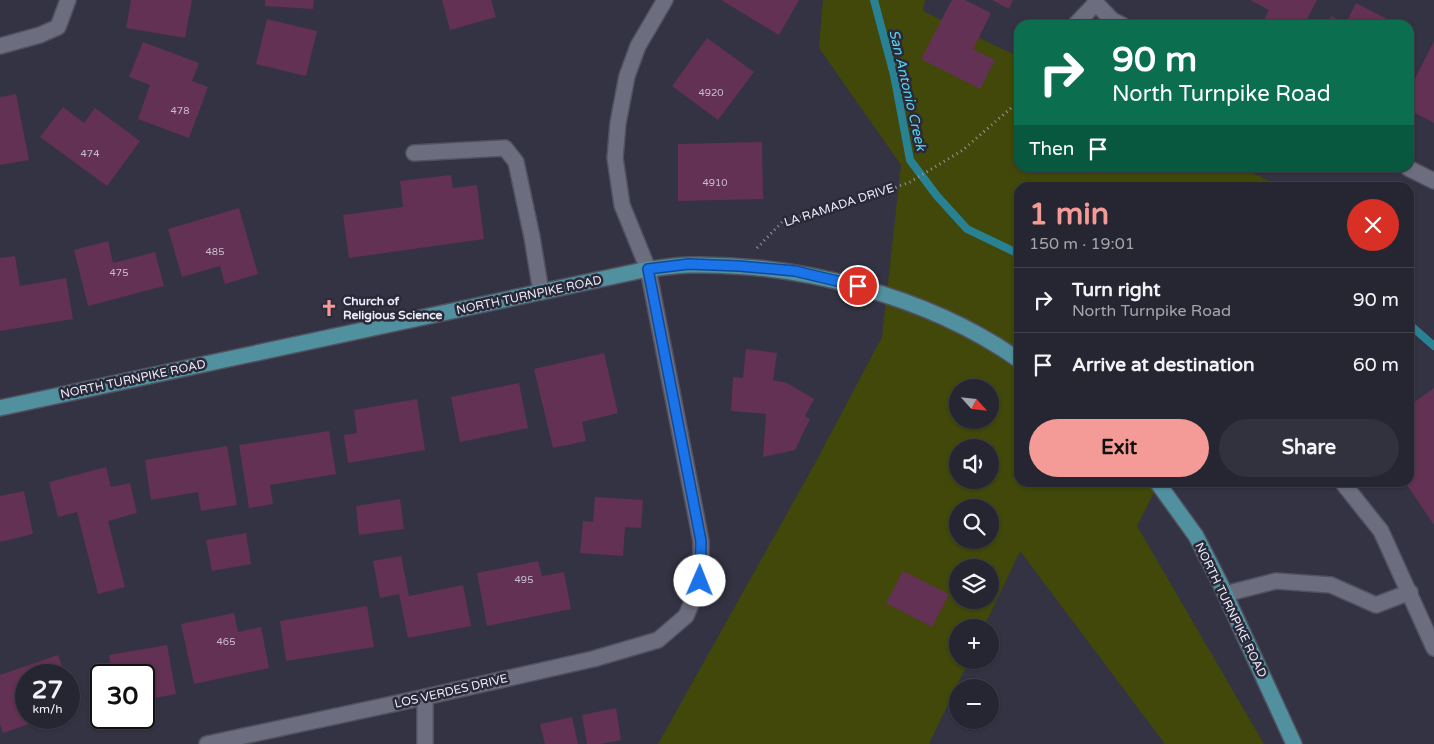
<!DOCTYPE html>
<html lang="en">
<head>
<meta charset="utf-8">
<style>
	:root { --surface:#262632; --page:#32323e; --text:#f1f3f6; --muted:#a4a5ac; --line:#42434d; --accent:#f59b97 }
	body { margin:0; font-family:"Varela Round",sans-serif; background:var(--page); color:var(--text); height:100vh; display:flex; flex-direction:column; font-size:19px; white-space:nowrap }
	* { box-sizing:border-box; margin:0 }
	p { font-size:16px; color:var(--muted) }
	.icon { flex:none; width:28px; height:28px; fill:none; stroke:currentColor; stroke-width:2; stroke-linecap:round; stroke-linejoin:round }
	.map { position:relative; flex:1; overflow:hidden }
	.side { position:absolute; left:1014px; top:182px; width:400px; height:305px; display:flex; flex-direction:column; background:var(--surface); border-radius:15px; box-shadow:0 1px 4px #0004,0 0 0 1px var(--line) }
	.side>* { flex:none }
	.guide { position:absolute; left:1014px; top:20px; width:400px; height:152px; border-radius:15px; box-shadow:0 1px 4px #0004,0 0 0 1px var(--line); background:#0b6e4f; color:#fff; overflow:hidden }
	.needle { width:32px; rotate:117deg }
	.tools { position:absolute; left:949px; top:379px; display:grid; gap:10px }
	.tools a { display:grid; place-items:center; width:50px; height:50px; border-radius:50%; background:var(--surface); box-shadow:0 1px 4px #0004,0 0 0 1px var(--line); font-size:25px }
	.speed { position:absolute; left:15px; top:664px; display:flex; gap:10px; font-size:25px; font-weight:700; text-align:center }
	.speed>* { display:grid; place-content:center; width:65px; height:65px; border-radius:50%; background:var(--surface); box-shadow:0 1px 4px #0004,0 0 0 1px var(--line); line-height:1 }
	.speed small { font-size:12px; font-weight:400 }
	.speed .limit { border:2px solid #111; border-radius:8px; background:#fff; color:#111 }
	.pin { position:absolute; display:grid; place-items:center; width:42px; height:42px; color:#fff; margin:-21px; border:2px solid #fff; border-radius:50%; box-shadow:0 1px 5px #0007 }
	.me { position:absolute; width:55px; margin:-28px; rotate:1deg; stroke-linejoin:round; filter:drop-shadow(0 0 4px #0008) }
	.turn { display:flex; align-items:center; gap:18px; height:105px; padding:0 15px; font-size:22px }
	.turn .icon { width:65px; height:65px; stroke-width:2.5 }
	.turn b { display:block; font-size:35px; line-height:42px }
	.then { display:flex; align-items:center; height:48px; padding:0 15px; background:#0003; gap:10px; font-size:19px }
	.round { display:grid; place-items:center; flex:none; width:52px; height:52px; border-radius:26px; background:var(--page) }
	.overview { display:flex; align-items:center; justify-content:space-between; height:85px; padding:0 15px }
	h1 { font-size:30px; font-weight:800; line-height:38px; color:var(--accent) }
	.button { display:flex; gap:10px; margin-top:auto; padding:10px 15px }
	.button a { flex:1; height:58px; border-radius:30px; background:var(--accent); color:#111; font-size:20px; font-weight:800; line-height:58px; text-align:center }
	.button a+a { background:var(--page); color:var(--text) }
	ul { padding:0; list-style:none }
	li { display:flex; align-items:center; gap:15px; height:65px; padding:0 15px; border-top:1px solid var(--line) }
	li div { flex:1 }
	li b { display:block; font-size:19px }
	li em { font-style:normal }
	.map>svg:first-child { display:block }
	.green { fill:#414809; fill-rule:evenodd }
	.lines { fill:none; stroke-linecap:round; stroke-linejoin:round }
	.stream { stroke:#298294; stroke-width:8 }
	.building { fill:#633153 }
	.minor-casing { stroke:#51515f; stroke-width:18 }
	.major-casing { stroke:#51515f; stroke-width:18 }
	.path { stroke:#9898a6; stroke-width:3; stroke-dasharray:1 4; stroke-linecap:butt }
	.minor { stroke:#6d6d80; stroke-width:15 }
	.major { stroke:#50909f; stroke-width:15 }
	.route-casing { stroke:#114b97; stroke-width:12 }
	.route { stroke:#1a73e8; stroke-width:9 }
	.labels { text-anchor:middle; stroke-width:5; stroke-linejoin:round; paint-order:stroke }
	.number-label { font-size:10px; fill:#cabdce }
	.street-label { font-size:12px; fill:#ececf7; stroke:#292939 }
	.poi-label { font-size:12px; font-weight:bold; fill:#ececf7; stroke:#292939; text-anchor:start }
	.water-label { font-size:14px; font-style:italic; fill:#58d5f0; stroke:#292939 }
</style>
</head>
<body>
<div class="map">
<svg width="1434" height="744" viewBox="0 0 1434 744">
	<rect width="100%" height="100%" fill="#333343"/>
	<path class="green" d="M823,0H925L923,11L1019,57V168H1242L1282,187L1019,188V482L1159,483L1137,526L1264,744H1165L1020,551L984,627L958,628V660H969L929,744H658L813,467L882,337L901,165L819,48ZM958,388H990V420H958ZM958,448H990V480H958ZM958,508H990V540H958ZM958,568H990V600H958Z"/>
	<g class="lines">
		<g class="stream">
			<path d="M874,0L894,75L910,160L937,196L967,229L1019,254"/>
			<path d="M1409,324L1434,346"/>
		</g>
	</g>
	<g class="building">
		<path d="M131,0H192L185,38L126,28Z"/>
		<path d="M265,0H314L313,9L265,6Z"/>
		<path d="M442,0H491L496,17L450,30Z"/>
		<path d="M721,0H799L779,35Z"/>
		<path d="M952,0H965L991,13L973,49L995,60L980,89L921,59Z"/>
		<path d="M992,0H1013L1009,9Z"/>
		<path d="M1250,0H1317L1304,25H1261L1269,10Z"/>
		<path d="M1356,3L1399,25H1326L1331,16L1346,23Z"/>
		<path d="M267,19L317,31L306,76L256,64Z"/>
		<path d="M707,38L754,72L718,120L672,86Z"/>
		<path d="M1434,41V123L1409,110V91Z"/>
		<path d="M143,42L199,63L192,81L208,87L189,138L138,119L150,85L129,77Z"/>
		<path d="M16,94L29,160L0,165V97Z"/>
		<path d="M63,107L84,123L95,108L140,141L107,186L40,137Z"/>
		<path d="M762,142L763,199L678,201V144Z"/>
		<path d="M451,175L453,188L477,185L484,239L349,258L343,215L403,207L400,181Z"/>
		<path d="M239,208L258,274L225,284L220,266L182,277L168,229Z"/>
		<path d="M108,241L113,263L155,252L164,286L88,306L74,250Z"/>
		<path d="M15,256L20,286L66,278L73,319L0,331V258Z"/>
		<path d="M746,349L777,353L773,380L787,383L814,399L805,416L810,419L795,450L763,457L766,414L731,411L733,377L743,378Z"/>
		<path d="M604,353L618,413L582,422L586,441L553,448L534,369Z"/>
		<path d="M519,383L528,428L460,442L451,397Z"/>
		<path d="M1434,388V525L1405,482H1409V406Z"/>
		<path d="M417,399L425,450L348,463L344,435L357,433L354,410Z"/>
		<path d="M329,431L336,474L270,485L273,504L249,508L239,445Z"/>
		<path d="M227,446L237,505L201,511L198,492L151,500L145,460Z"/>
		<path d="M106,467L111,487L130,483L137,513L108,521L125,587L98,594L77,512L58,517L49,482Z"/>
		<path d="M24,491L33,534L0,542V496Z"/>
		<path d="M595,497L643,500L641,528L625,527L623,556L580,553L583,521L593,522Z"/>
		<path d="M400,499L404,529L359,535L356,506Z"/>
		<path d="M246,533L251,564L212,571L206,540Z"/>
		<path d="M401,556L409,596L463,585L471,626L408,638L399,594L380,598L373,561Z"/>
		<path d="M538,561L542,576L564,572L571,609L487,626L477,573Z"/>
		<path d="M903,571L949,594L932,627L886,603Z"/>
		<path d="M367,606L374,647L286,661L280,621Z"/>
		<path d="M234,613L238,632L261,627L269,668L194,684L181,624Z"/>
		<path d="M167,645L176,694L144,700V675H101L100,708L94,673L112,670L109,655Z"/>
		<path d="M58,655L65,675H26V718H46L3,733L0,724V675Z"/>
		<path d="M69,688L76,708L69,710Z"/>
		<path d="M616,708L621,740L601,744H587L582,715Z"/>
		<path d="M572,717L578,744H545L540,724Z"/>
	</g>
	<g class="lines">
		<g class="minor-casing">
			<g id="minor">
				<path d="M1095,0L1096,3L1112,20L1122,25"/>
				<path d="M1075,25L1096,3"/>
				<path d="M0,46L40,35L58,27L68,0"/>
				<path d="M414,153L505,148L516,162L532,237L541,292"/>
				<path d="M1408,168L1434,181"/>
				<path d="M1342,482L1381,531L1434,648"/>
				<path d="M1225,594L1276,581L1331,585L1376,605L1410,592"/>
				<path d="M425,697V744"/>
				<path d="M207,744L425,697L593,659L658,640L686,616L701,581V541L648,269L622,205L615,158L618,123L627,76L638,46L665,0"/>
			</g>
		</g>
		<g class="major-casing">
			<g id="major">
				<path d="M0,408L648,269C662,268 676,265 690,265C800,263 928,296 1019,360"/>
				<path d="M1157,482L1196,536L1220,583L1294,744"/>
			</g>
		</g>
		<path class="path" d="M757,248L783,221L865,199L910,182L963,150L1019,101"/>
		<use href="#minor" class="minor"/>
		<use href="#major" class="major"/>
	</g>
	<g class="lines">
		<g class="route-casing">
			<path id="route" d="M700,581L701,541L648,269L689,264L739,266L795,271L858,286"/>
		</g>
		<use href="#route" class="route"/>
	</g>
	<defs>
		<g id="church-bare" transform="scale(1.35)"><path d="M-1.2-6h2.4v3.5h3.3v2.4h-3.3V6h-2.4V-.1h-3.3v-2.4h3.3Z" fill="#f59b97" stroke="#292939" stroke-width="2.5" paint-order="stroke"/></g>
	</defs>
	<g fill-rule="evenodd">
		<use href="#church-bare" x="329" y="308"/>
	</g>
	<g class="labels">
		<g class="number-label">
			<text x="711" y="96">4920</text>
			<text x="180" y="114">478</text>
			<text x="90" y="157">474</text>
			<text x="715" y="186">4910</text>
			<text x="215" y="255">485</text>
			<text x="119" y="276">475</text>
			<text x="524" y="583">495</text>
			<text x="226" y="645">465</text>
		</g>
		<g class="street-label">
			<text transform="translate(839 205) rotate(-18)" y="4">LA RAMADA DRIVE</text>
			<text transform="translate(529 295) rotate(-12)" y="4">NORTH TURNPIKE ROAD</text>
			<text transform="translate(133 379) rotate(-12)" y="4">NORTH TURNPIKE ROAD</text>
			<text transform="translate(1231 610) rotate(64)" y="4">NORTH TURNPIKE ROAD</text>
			<text transform="translate(451 691) rotate(-13)" y="4">LOS VERDES DRIVE</text>
		</g>
		<g class="poi-label">
			<text x="343" y="305">Church of<tspan x="343" dy="14">Religious Science</tspan></text>
		</g>
		<g class="water-label">
			<text transform="translate(908 90) rotate(77)" y="5">San Antonio Creek</text>
		</g>
	</g>
</svg>
<div class="tools">
<a><svg class="needle" viewBox="-14 -14 28 28"><path d="M0-13l5 13h-10z" fill="#e53935"/><path d="M0 13l5-13h-10z" fill="#a4a5ac"/></svg></a>
<a><svg class="icon" aria-label="sound" viewBox="0 0 24 24"><path d="M4 9h4l5-4v14l-5-4H4zM17 9q2 3 0 6"/></svg></a>
<a><svg class="icon" aria-label="search" viewBox="0 0 24 24"><circle cx="10" cy="10" r="6"/><path d="M15 15l6 6"/></svg></a>
<a><svg class="icon" aria-label="layers" viewBox="0 0 24 24"><path d="M12 4l9 5-9 5-9-5zM3 14l9 5 9-5"/></svg></a>
<a>+</a>
<a>−</a>
</div>
<div class="speed"><div>27<small>km/h</small></div><div class="limit">30</div></div>
<div class="pin" style="left:858px;top:286px;background:#d93025"><svg class="icon" aria-label="arrive" viewBox="0 0 24 24"><path d="M6 21V4h12l-3 4 3 4H6"/></svg></div>
<svg class="me" style="left:700px;top:581px" viewBox="-20 -20 40 40"><circle r="19" fill="#fff"/><path d="M0-13L10 11 0 6-10 11z" fill="#1a73e8"/></svg>
<div class="guide">
<div class="turn"><svg class="icon" aria-label="right" viewBox="0 0 24 24"><path d="M7 20v-9h11M14 6l5 5-5 5"/></svg><div><b>90 m</b>North Turnpike Road</div></div>
<div class="then">Then<svg class="icon" aria-label="arrive" viewBox="0 0 24 24"><path d="M6 21V4h12l-3 4 3 4H6"/></svg></div>
</div>
<section class="side">
<div class="overview"><div><h1>1 min</h1><p>150 m · 19:01</p></div><a class="round" style="background:#d93025;color:#fff"><svg class="icon" aria-label="close" viewBox="0 0 24 24"><path d="M6 6l12 12M18 6L6 18"/></svg></a></div>
<ul>
<li><svg class="icon" aria-label="right" viewBox="0 0 24 24"><path d="M7 20v-9h11M14 6l5 5-5 5"/></svg><div><b>Turn right</b><p>North Turnpike Road</p></div><em>90 m</em></li>
<li><svg class="icon" aria-label="arrive" viewBox="0 0 24 24"><path d="M6 21V4h12l-3 4 3 4H6"/></svg><div><b>Arrive at destination</b></div><em>60 m</em></li>
</ul>
<div class="button"><a>Exit</a><a>Share</a></div>
</section>
</div>
</body>
</html>
